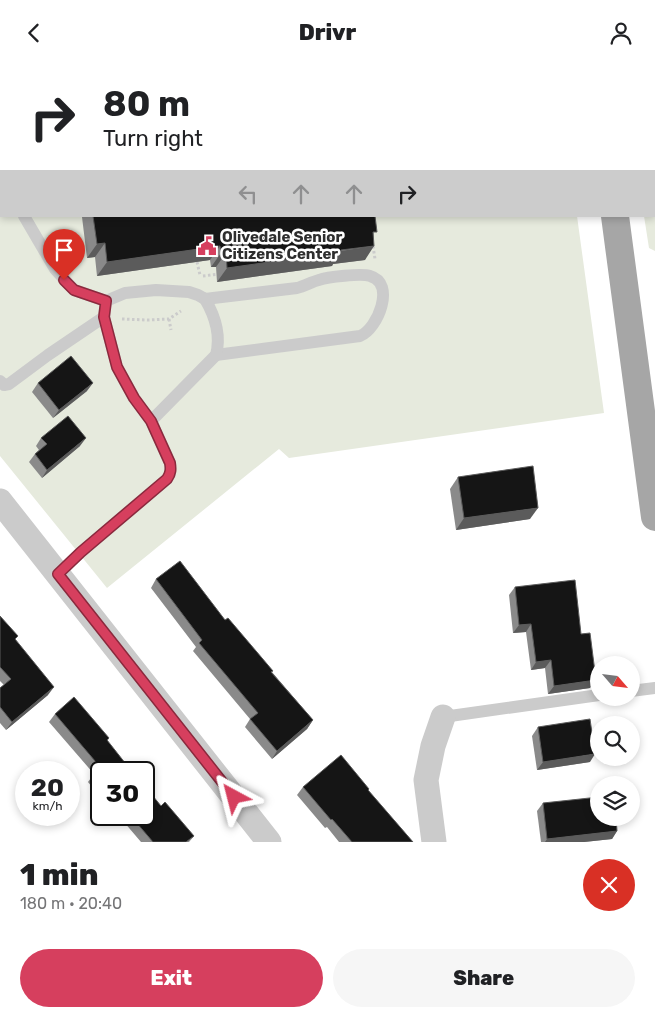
<!DOCTYPE html>
<html lang="en">
<head>
<meta charset="utf-8">
<style>
	:root { --surface:#fff; --page:#f6f6f6; --text:#202124; --muted:#757577; --accent:#d63f5e }
	body { margin:0; font-family:Rubik,sans-serif; background:var(--page); color:var(--text); height:100vh; display:flex; flex-direction:column; font-size:19px; white-space:nowrap }
	* { box-sizing:border-box; margin:0 }
	p { font-size:16px; color:var(--muted) }
	.icon { flex:none; width:28px; height:28px; fill:none; stroke:currentColor; stroke-width:2; stroke-linecap:round; stroke-linejoin:round }
	.map { position:relative; height:777px; overflow:hidden }
	.drawer { display:flex; flex-direction:column; background:var(--surface); flex:1 }
	.drawer>* { flex:none }
	.guide { position:absolute; left:0px; top:0px; width:655px; height:152px; box-shadow:0 2px 8px #0003; background:#fff; color:var(--text); overflow:hidden }
	.needle { width:32px; rotate:118deg }
	.controls { position:absolute; left:590px; top:591px; display:grid; gap:10px }
	.controls a { display:grid; place-items:center; width:50px; height:50px; border-radius:50%; background:var(--surface); box-shadow:0 2px 8px #0003; font-size:25px }
	.speed { position:absolute; left:15px; top:696px; display:flex; gap:10px; font-size:25px; font-weight:700; text-align:center }
	.speed>* { display:grid; place-content:center; width:65px; height:65px; border-radius:50%; background:var(--surface); box-shadow:0 2px 8px #0003; line-height:1 }
	.speed small { font-size:12px; font-weight:400 }
	.speed .limit { border:2px solid #111; border-radius:8px; background:#fff; color:#111 }
	.pin { position:absolute; display:grid; place-items:center; width:42px; height:42px; color:#fff; margin:-51px -21px; border-radius:50% 50% 50% 0; rotate:-45deg; box-shadow:0 0 5px #0007 }
	.pin .icon { rotate:45deg }
	.me { position:absolute; width:55px; margin:-28px; rotate:322deg; stroke-linejoin:round; filter:drop-shadow(0 0 4px #0008) }
	.turn { display:flex; align-items:center; gap:18px; height:105px; padding:0 20px; font-size:22px }
	.turn .icon { width:65px; height:65px; stroke-width:2.5 }
	.turn b { display:block; font-size:35px; line-height:42px }
	.lanes { display:flex; align-items:center; height:48px; padding:0 20px; background:#0003; justify-content:center; gap:25px; direction:ltr }
	.lanes .off { opacity:.35 }
	.round { display:grid; place-items:center; flex:none; width:52px; height:52px; border-radius:26px; background:var(--page) }
	.summary { display:flex; align-items:center; justify-content:space-between; height:85px; padding:0 20px }
	h1 { font-size:30px; font-weight:800; line-height:38px }
	.action { display:flex; gap:10px; margin-top:auto; padding:10px 20px }
	.action a { flex:1; height:58px; border-radius:30px; background:var(--accent); color:#fff; font-size:20px; font-weight:800; line-height:58px; text-align:center }
	.action a+a { background:var(--page); color:var(--text) }
	header { display:flex; justify-content:space-between; align-items:center; height:65px; padding:0 20px; background:var(--surface); font-size:22px; font-weight:800 }
	.map>svg:first-child { display:block }
	.green { fill:#e6eadd }
	.lines { fill:none; stroke-linecap:round; stroke-linejoin:round }
	.path { stroke:#cbcbcb; stroke-width:3; stroke-dasharray:2.5 2.5; stroke-linecap:butt }
	.lane { stroke:#cbcbcb; stroke-width:12 }
	.street { stroke:#cbcbcb; stroke-width:25 }
	.primary { stroke:#a6a6a6; stroke-width:28 }
	.wall { fill:#8a8a8a }
	.shaded-wall { fill:#5b5b5b }
	.building { fill:#151515; stroke:#5b5b5b }
	.route-casing { stroke:#8b293d; stroke-width:12 }
	.route { stroke:#d63f5e; stroke-width:9 }
	.labels { text-anchor:middle; stroke-width:5; stroke-linejoin:round; paint-order:stroke }
	.poi-label { font-size:15px; font-weight:bold; fill:#2e2e2e; stroke:#fff; text-anchor:start }
</style>
</head>
<body>
<header><svg class="icon" aria-label="back" viewBox="0 0 24 24"><path d="M15 5l-7 7 7 7"/></svg>Drivr<svg class="icon" aria-label="person" viewBox="0 0 24 24"><circle cx="12" cy="8" r="4"/><path d="M4 21q1-7 8-7t8 7"/></svg></header>
<div class="map">
<svg width="655" height="777" viewBox="0 0 655 777">
	<rect width="100%" height="100%" fill="#fff"/>
	<g class="green">
		<path d="M0,0H557L558,1H1V151H577L604,348L289,393L279,384L107,523L0,391Z"/>
		<path d="M623,0H655V186L649,183L644,151H654V1H623Z"/>
	</g>
	<g class="lines">
		<g class="path">
			<path d="M373,181L375,194"/>
			<path d="M197,197L200,210"/>
			<path d="M203,211L219,209"/>
			<path d="M122,254L147,255L169,254L181,246"/>
			<path d="M169,254L171,265"/>
		</g>
		<g class="lane">
			<path d="M274,1L275,0"/>
			<path d="M0,37L1,39"/>
			<path d="M0,123L1,122"/>
			<path d="M24,151L55,204L74,225L106,236L125,228L156,225L189,227L198,230L205,234L297,223C305,221 311,217 319,215C327,212 362,208 370,211C396,218 378,264 360,271L216,290"/>
			<path d="M0,316L4,320L9,319L48,290L104,252"/>
			<path d="M151,356L216,290C221,271 215,251 205,234"/>
			<path d="M58,509L81,487L167,414L170,409V398L151,356L134,333L117,302L104,252L106,236"/>
			<path d="M631,626L655,623"/>
			<path d="M443,652L599,630"/>
		</g>
		<g class="street">
			<path d="M0,436L269,777"/>
			<path d="M434,777L426,715L433,681L443,652"/>
		</g>
		<g class="primary">
			<path d="M595,0V1"/>
			<path d="M615,151L655,452"/>
		</g>
	</g>
	<g class="wall">
		<path d="M82,151H375L373,172L365,195L333,199L332,201L217,217L216,202H211L210,195L97,211L95,192L87,193L82,152Z"/>
		<path d="M38,318L87,326L53,353L32,327Z"/>
		<path d="M41,373L80,381L42,413L29,397L35,389L39,385L36,381Z"/>
		<path d="M458,412L530,454L456,465L450,424Z"/>
		<path d="M156,514L225,555L272,607L313,655L307,664L272,694L245,662L250,654L193,586L196,582L151,523Z"/>
		<path d="M515,522L581,569L590,623L548,629L545,603L531,605L526,567L513,568L509,530Z"/>
		<path d="M0,551L15,575L48,630L6,665L0,658V623L4,620L0,616Z"/>
		<path d="M55,649L109,673L108,675L101,708V733L88,717L94,709L49,657Z"/>
		<path d="M538,662L590,697L537,705L532,671Z"/>
		<path d="M303,722L368,725L413,777H339L327,762L325,763L297,730Z"/>
		<path d="M543,738L617,766L612,774L584,777H541L537,746Z"/>
		<path d="M161,741L194,771L189,777H141L118,750H144Z"/>
	</g>
	<g class="shaded-wall">
		<path d="M105,178L95,192L87,193L97,179Z"/>
		<path d="M220,181L210,195L97,211L107,197Z"/>
		<path d="M374,181L365,195L333,199L332,201L217,217L227,203Z"/>
		<path d="M221,188H226L216,202H211Z"/>
		<path d="M93,318L87,326L53,353L59,345Z"/>
		<path d="M86,373L80,381L42,413L47,405Z"/>
		<path d="M538,443L530,454L456,465L464,453Z"/>
		<path d="M531,559L526,567L513,568L519,560Z"/>
		<path d="M551,595L545,603L531,605L536,597Z"/>
		<path d="M596,615L590,623L548,629L554,621Z"/>
		<path d="M54,622L48,630L6,665L12,657Z"/>
		<path d="M313,655L307,664L272,694L277,686Z"/>
		<path d="M595,689L590,697L537,705L543,697Z"/>
		<path d="M617,766L612,774L584,777H545L547,774Z"/>
	</g>
	<g class="building">
		<path d="M93,151H375L377,167H373L374,181L341,185V187L227,203L226,188H221L220,181L107,197L105,178L97,179Z"/>
		<path d="M71,291L93,318L59,345L38,318Z"/>
		<path d="M68,351L86,373L47,405L35,389L47,379L41,373Z"/>
		<path d="M533,401L538,443L464,453L458,412Z"/>
		<path d="M180,496L225,555L228,553L273,606L271,607L313,655L277,686L250,654L258,648L199,578L202,575L156,514Z"/>
		<path d="M575,515L581,569L590,568L596,615L554,621L551,595L536,597L531,559L519,560L515,522Z"/>
		<path d="M0,551L18,571L15,574L54,622L12,657L0,642V623L11,614L0,602Z"/>
		<path d="M74,632L109,673L107,675L133,708H101V718L94,709L101,703L55,649Z"/>
		<path d="M590,654L595,689L543,697L538,662Z"/>
		<path d="M341,690L369,724L368,725L413,777H352L332,754L331,755L303,722Z"/>
		<path d="M144,720L161,741L165,737L194,771L186,777H153L130,750H144Z"/>
		<path d="M599,732V752H616L617,766L547,774L543,738Z"/>
	</g>
	<g class="lines">
		<g class="route-casing">
			<path id="route" d="M64,215L74,225L106,236L104,252L117,302L134,333L151,356L170,398C171,404 171,408 167,414L81,487L58,509L234,732"/>
		</g>
		<use href="#route" class="route"/>
	</g>
	<defs>
		<g id="civic-bare" transform="scale(1.5)"><path d="M-.6-6.5H3V-4.5H.6V-3L4-1V1h2V6H-6V1h2V-1L-.6-3ZM-1.2 2.5V6h2.4V2.5Z" fill="#d63f5e" stroke="#fff" stroke-width="2.5" paint-order="stroke"/></g>
	</defs>
	<g fill-rule="evenodd">
		<use href="#civic-bare" x="207" y="181"/>
	</g>
	<g class="labels">
		<g class="poi-label">
			<text x="222" y="177">Olivedale Senior<tspan x="222" dy="17">Citizens Center</tspan></text>
		</g>
	</g>
</svg>
<div class="controls">
<a><svg class="needle" viewBox="-14 -14 28 28"><path d="M0-13l5 13h-10z" fill="#e53935"/><path d="M0 13l5-13h-10z" fill="#757577"/></svg></a>
<a><svg class="icon" aria-label="search" viewBox="0 0 24 24"><circle cx="10" cy="10" r="6"/><path d="M15 15l6 6"/></svg></a>
<a><svg class="icon" aria-label="layers" viewBox="0 0 24 24"><path d="M12 4l9 5-9 5-9-5zM3 14l9 5 9-5"/></svg></a>
</div>
<div class="speed"><div>20<small>km/h</small></div><div class="limit">30</div></div>
<div class="pin" style="left:64px;top:215px;background:#d93025"><svg class="icon" aria-label="arrive" viewBox="0 0 24 24"><path d="M6 21V4h12l-3 4 3 4H6"/></svg></div>
<svg class="me" style="left:234px;top:732px" viewBox="-20 -20 40 40"><path d="M0-17L14 15 0 8-14 15z" fill="#d63f5e" stroke="#fff" stroke-width="4"/></svg>
<div class="guide">
<div class="turn"><svg class="icon" aria-label="right" viewBox="0 0 24 24"><path d="M7 20v-9h11M14 6l5 5-5 5"/></svg><div><b>80 m</b>Turn right</div></div>
<div class="lanes"><svg class="icon off" aria-label="left" viewBox="0 0 24 24"><path d="M17 20v-9H6M10 6l-5 5 5 5"/></svg><svg class="icon off" aria-label="ahead" viewBox="0 0 24 24"><path d="M12 20V5M6 11l6-6 6 6"/></svg><svg class="icon off" aria-label="ahead" viewBox="0 0 24 24"><path d="M12 20V5M6 11l6-6 6 6"/></svg><svg class="icon" aria-label="right" viewBox="0 0 24 24"><path d="M7 20v-9h11M14 6l5 5-5 5"/></svg></div>
</div>
</div>
<section class="drawer">
<div class="summary"><div><h1>1 min</h1><p>180 m · 20:40</p></div><a class="round" style="background:#d93025;color:#fff"><svg class="icon" aria-label="close" viewBox="0 0 24 24"><path d="M6 6l12 12M18 6L6 18"/></svg></a></div>
<div class="action"><a>Exit</a><a>Share</a></div>
</section>
</body>
</html>
